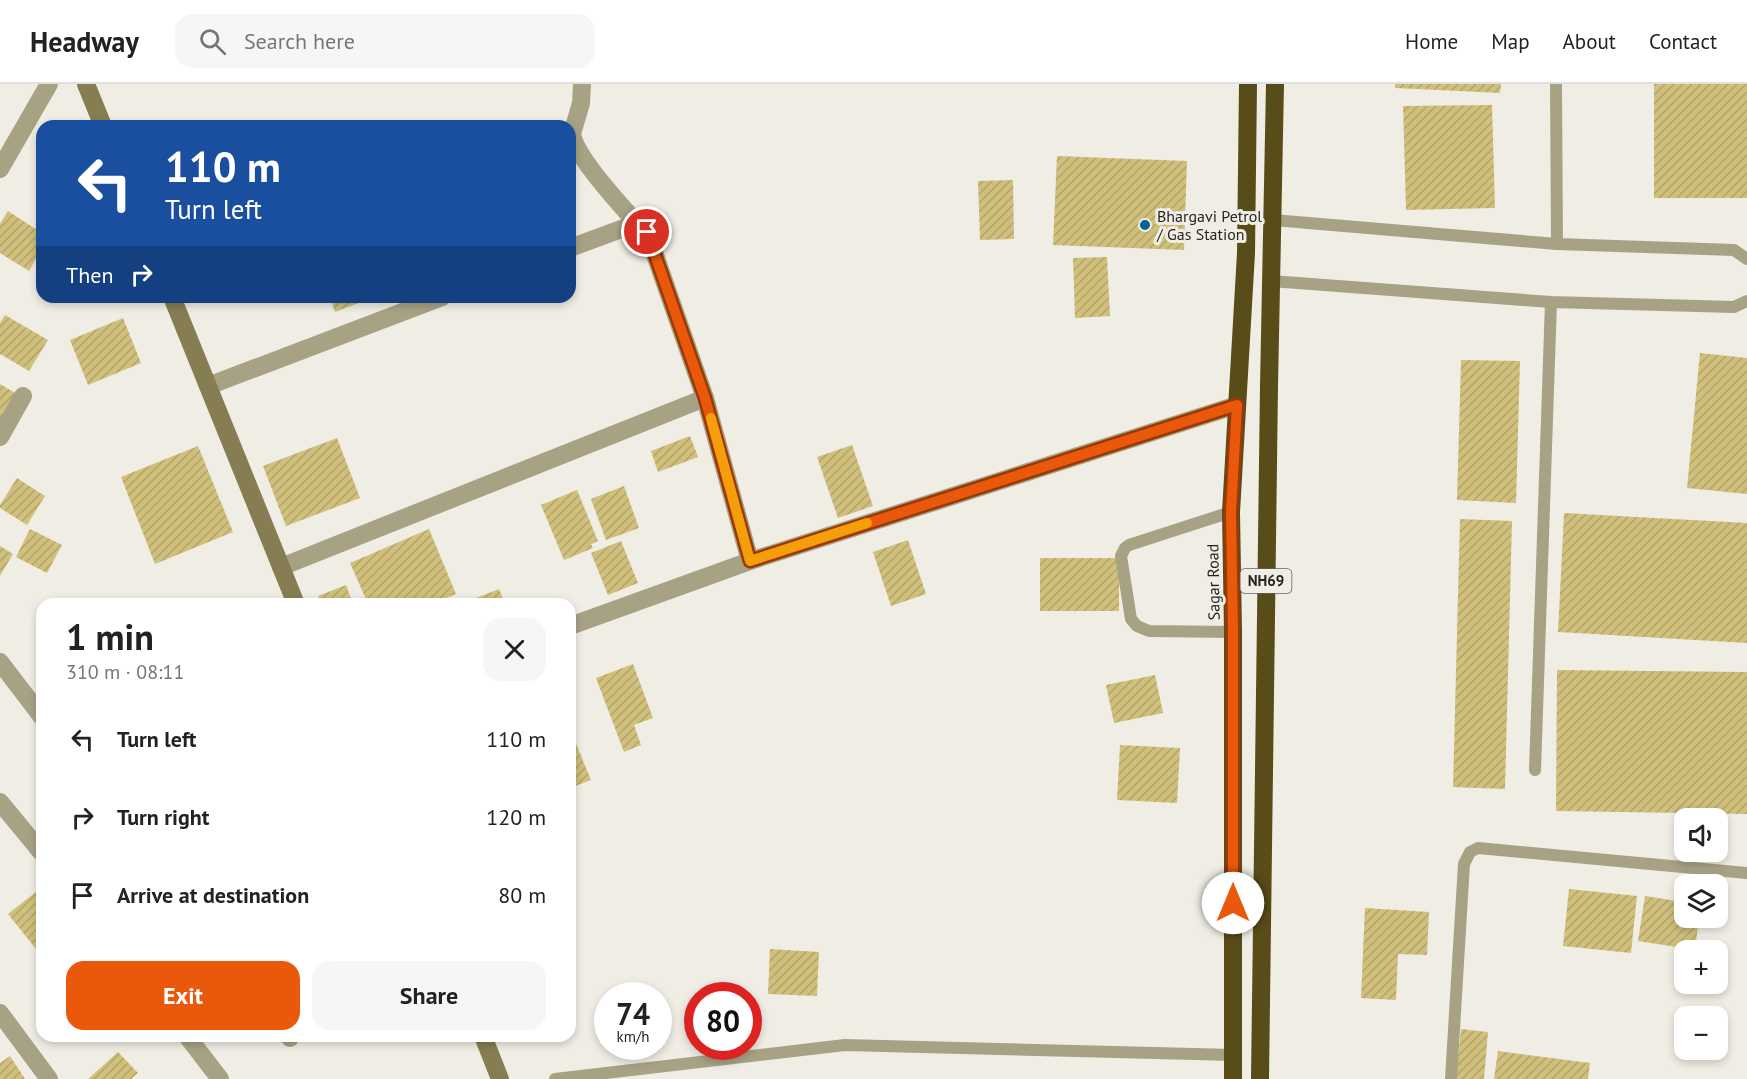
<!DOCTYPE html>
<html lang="en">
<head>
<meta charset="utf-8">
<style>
	:root { --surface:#fff; --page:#f6f6f6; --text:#222; --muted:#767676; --line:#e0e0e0; --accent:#ea580c }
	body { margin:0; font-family:"PT Sans",sans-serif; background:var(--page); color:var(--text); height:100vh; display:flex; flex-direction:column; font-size:22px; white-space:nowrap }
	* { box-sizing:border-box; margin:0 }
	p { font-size:20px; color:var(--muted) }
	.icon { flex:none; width:33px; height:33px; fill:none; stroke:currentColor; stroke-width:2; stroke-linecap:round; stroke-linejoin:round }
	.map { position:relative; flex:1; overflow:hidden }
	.drawer { position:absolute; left:36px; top:514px; width:540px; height:444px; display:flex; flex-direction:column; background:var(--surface); border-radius:18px; box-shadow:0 3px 9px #0003 }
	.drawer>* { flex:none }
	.top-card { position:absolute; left:36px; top:36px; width:540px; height:183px; border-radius:18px; box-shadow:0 3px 9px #0003; background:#1a4fa0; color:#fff; overflow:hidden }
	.fabs { position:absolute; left:1674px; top:724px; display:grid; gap:12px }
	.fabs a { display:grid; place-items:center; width:54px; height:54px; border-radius:12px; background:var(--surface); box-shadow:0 3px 9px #0003; font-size:30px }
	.speed { position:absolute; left:594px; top:898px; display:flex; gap:12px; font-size:30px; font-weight:700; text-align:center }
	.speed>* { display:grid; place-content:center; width:78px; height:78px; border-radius:50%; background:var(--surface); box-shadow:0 3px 9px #0003; line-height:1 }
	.speed small { font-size:15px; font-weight:400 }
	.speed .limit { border:9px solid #d22; background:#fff; color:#111 }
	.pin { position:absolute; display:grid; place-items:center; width:51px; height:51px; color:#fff; margin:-26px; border:3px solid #fff; border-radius:50%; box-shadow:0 2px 6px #0007 }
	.me { position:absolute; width:66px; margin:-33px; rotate:0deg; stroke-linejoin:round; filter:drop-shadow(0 0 4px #0008) }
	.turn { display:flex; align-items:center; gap:21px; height:126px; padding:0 30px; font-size:27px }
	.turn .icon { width:78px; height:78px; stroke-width:2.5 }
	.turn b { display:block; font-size:42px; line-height:51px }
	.then { display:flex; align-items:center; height:57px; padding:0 30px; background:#0003; gap:12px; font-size:22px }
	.round { display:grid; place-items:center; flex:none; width:63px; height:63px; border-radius:18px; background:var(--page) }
	.overview { display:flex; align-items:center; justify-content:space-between; height:102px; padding:0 30px }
	h1 { font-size:36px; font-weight:700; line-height:45px }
	.action { display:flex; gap:12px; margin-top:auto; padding:12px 30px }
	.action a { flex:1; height:69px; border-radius:18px; background:var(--accent); color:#fff; font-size:24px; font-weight:700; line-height:69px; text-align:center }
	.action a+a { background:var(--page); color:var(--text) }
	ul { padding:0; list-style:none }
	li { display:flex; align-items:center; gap:18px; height:78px; padding:0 30px }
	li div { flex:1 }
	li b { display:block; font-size:22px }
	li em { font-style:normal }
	header { display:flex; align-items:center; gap:36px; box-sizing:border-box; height:84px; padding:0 30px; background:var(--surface); border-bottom:2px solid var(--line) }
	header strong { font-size:28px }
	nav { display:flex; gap:33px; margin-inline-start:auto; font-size:21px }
	.search { width:420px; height:54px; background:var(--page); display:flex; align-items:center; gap:15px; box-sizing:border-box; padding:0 21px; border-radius:18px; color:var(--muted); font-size:22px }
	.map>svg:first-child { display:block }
	.building { fill:url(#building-hatch) }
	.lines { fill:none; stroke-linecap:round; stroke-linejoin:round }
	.lane { stroke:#a8a285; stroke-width:12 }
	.street { stroke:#a8a285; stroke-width:18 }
	.secondary { stroke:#877d52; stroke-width:18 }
	.highway { stroke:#584c18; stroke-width:18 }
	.route-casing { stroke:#983908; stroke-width:15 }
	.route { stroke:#ea580c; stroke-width:10 }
	.slow { stroke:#f59e0b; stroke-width:10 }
	.poi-dot { fill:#066393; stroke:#f0eee4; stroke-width:2 }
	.labels { text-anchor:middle; stroke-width:6; stroke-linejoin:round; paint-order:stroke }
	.shield { fill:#f0eee4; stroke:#63615c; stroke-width:1.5 }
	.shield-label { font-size:15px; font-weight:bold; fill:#262522 }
	.poi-label { font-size:16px; fill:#262522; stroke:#f0eee4; text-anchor:start }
	.street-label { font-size:16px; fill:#262522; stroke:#f0eee4 }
</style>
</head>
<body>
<header>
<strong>Headway</strong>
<div class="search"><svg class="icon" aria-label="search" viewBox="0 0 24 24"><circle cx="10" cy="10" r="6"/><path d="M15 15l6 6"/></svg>Search here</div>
<nav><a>Home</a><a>Map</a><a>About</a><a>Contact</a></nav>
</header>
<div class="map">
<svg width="1747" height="995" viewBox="0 0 1747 995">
	<defs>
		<pattern id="building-hatch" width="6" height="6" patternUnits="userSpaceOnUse" patternTransform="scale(1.5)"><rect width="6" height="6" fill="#d0c07c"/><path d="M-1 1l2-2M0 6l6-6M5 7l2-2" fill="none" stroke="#b2a56b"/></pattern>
	</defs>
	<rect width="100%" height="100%" fill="#f0eee4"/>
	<g class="building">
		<path d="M1395,0H1501L1500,9L1395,4Z"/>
		<rect x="1654" y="0" width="93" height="114"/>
		<path d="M1492,21L1495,124L1406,126L1403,22Z"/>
		<path d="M1057,72L1187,77L1184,166L1053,161Z"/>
		<path d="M1013,96L1014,155L980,156L978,97Z"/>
		<path d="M8,127L42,149V164L29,187L0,169V140Z"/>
		<path d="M1107,173L1110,232L1075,234L1073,174Z"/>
		<path d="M330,213H374L335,228Z"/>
		<path d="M5,231L48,256L29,287L0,270V239Z"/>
		<path d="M123,234L141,279L88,301L70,256Z"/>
		<path d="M1700,269L1747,274V410L1687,404Z"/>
		<path d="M1461,276L1520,277L1516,419L1457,416Z"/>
		<path d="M0,300L17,310L0,338Z"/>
		<path d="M690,352L698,373L658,388L651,367Z"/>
		<path d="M337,354L360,414L286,442L263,382Z"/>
		<path d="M852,361L873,422L838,434L817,373Z"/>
		<path d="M198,362L233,448L155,480L121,393Z"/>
		<path d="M17,394L45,412L27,441L0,424V421Z"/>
		<path d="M624,402L639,444L606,456L591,415Z"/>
		<path d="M577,406L598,457L591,460L593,464L564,476L541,421Z"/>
		<path d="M1564,429L1747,439V559L1558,548Z"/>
		<path d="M1460,435L1512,437L1505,705L1453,703Z"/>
		<path d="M30,445L62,461L47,489L16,473Z"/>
		<path d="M429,445L456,510L431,520H368L350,479Z"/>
		<path d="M908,456L926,510L891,522L873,468Z"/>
		<path d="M621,457L638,499L608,511L591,469Z"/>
		<path d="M0,462L13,470L0,492Z"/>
		<rect x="1040" y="474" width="79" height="53"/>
		<path d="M346,501L353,520H321L318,512Z"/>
		<path d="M499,505L505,520H473L471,516Z"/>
		<path d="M633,580L653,634L634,641L641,661L624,668L596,594Z"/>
		<path d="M1557,586L1747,588V730L1556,727Z"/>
		<path d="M1155,591L1163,629L1114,639L1106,601Z"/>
		<path d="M572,650L591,696L570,704V651Z"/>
		<path d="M1120,661L1180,664L1177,719L1117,716Z"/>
		<path d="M42,803V860L36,865L8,830Z"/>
		<path d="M1569,805L1637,812L1631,869L1563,862Z"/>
		<path d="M1645,812L1684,818V834H1699L1695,866L1638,857Z"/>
		<path d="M1365,824L1429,828L1427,871L1398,870L1396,916L1361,914Z"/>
		<path d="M770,865L819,868L817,912L768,910Z"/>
		<path d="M1461,945L1488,948L1484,995H1456Z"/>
		<path d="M1498,967L1590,979L1588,995H1494Z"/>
		<path d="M118,968L138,989L131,995H88Z"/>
		<path d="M10,972L25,995H0V979Z"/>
	</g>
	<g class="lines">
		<g class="lane">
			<path d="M1556,0L1557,160"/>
			<path d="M1273,136L1557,160L1734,166L1747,175"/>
			<path d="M1271,197L1551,218L1734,223L1747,217"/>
			<path d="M1231,428L1129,461L1125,464L1121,472L1131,535L1137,542L1149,547L1233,548"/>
			<path d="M1535,686L1551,218"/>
			<path d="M555,995L845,961L1234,971"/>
			<path d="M1451,995L1464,780L1470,768L1478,764L1747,789"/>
		</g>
		<g class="street">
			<path d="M582,0L581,19L572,50C576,74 622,122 639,142"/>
			<path d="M0,85L49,0"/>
			<path d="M570,164L632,141L639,142L647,148L705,314L750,477"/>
			<path d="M208,302L442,213"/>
			<path d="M0,353L23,312"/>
			<path d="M281,483L705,314"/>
			<path d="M570,542L750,477L1237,321"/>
			<path d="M0,578L42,633"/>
			<path d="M0,718L42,769"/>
			<path d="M0,929L49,995"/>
			<path d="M187,952L220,995"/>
			<path d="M289,952L290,954"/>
		</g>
		<g class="secondary">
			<path d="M86,0L103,42"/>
			<path d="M172,213L296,520"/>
			<path d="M483,952L500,995"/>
		</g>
		<g class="highway">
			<path d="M1233,995V548L1231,428L1246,169L1248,0"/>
			<path d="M1260,995L1269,302L1275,0"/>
		</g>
	</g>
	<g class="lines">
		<g class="route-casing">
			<path id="route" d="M647,148L705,314L750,477L1237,321L1231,428L1233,548V819"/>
		</g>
		<use href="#route" class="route"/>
		<path class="slow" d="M711,334L750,477L867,439"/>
	</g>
	<circle class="poi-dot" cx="1145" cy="141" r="6"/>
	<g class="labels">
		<rect class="shield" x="1240.5" y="485" width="51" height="24" rx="4.5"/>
		<g class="shield-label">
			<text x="1266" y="502">NH69</text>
		</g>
		<g class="poi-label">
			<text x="1157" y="138">Bhargavi Petrol<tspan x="1157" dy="18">/ Gas Station</tspan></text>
		</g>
		<g class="street-label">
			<text transform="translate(1213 498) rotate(-91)" y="6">Sagar Road</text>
		</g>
	</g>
</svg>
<div class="fabs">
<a><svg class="icon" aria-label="sound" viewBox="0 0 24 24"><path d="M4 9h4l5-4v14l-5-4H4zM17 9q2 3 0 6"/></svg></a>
<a><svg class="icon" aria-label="layers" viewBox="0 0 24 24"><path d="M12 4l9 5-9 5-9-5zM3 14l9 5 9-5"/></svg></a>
<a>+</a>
<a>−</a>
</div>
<div class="speed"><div>74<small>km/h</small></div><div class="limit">80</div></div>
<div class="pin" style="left:647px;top:148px;background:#d93025"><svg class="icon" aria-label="arrive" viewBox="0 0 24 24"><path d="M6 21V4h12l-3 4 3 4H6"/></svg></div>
<svg class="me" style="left:1233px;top:819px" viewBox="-20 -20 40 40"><circle r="19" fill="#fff"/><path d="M0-13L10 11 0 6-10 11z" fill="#ea580c"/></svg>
<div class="top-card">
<div class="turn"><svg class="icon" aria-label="left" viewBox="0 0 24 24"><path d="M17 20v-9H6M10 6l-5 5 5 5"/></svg><div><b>110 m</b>Turn left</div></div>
<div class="then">Then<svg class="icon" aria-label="right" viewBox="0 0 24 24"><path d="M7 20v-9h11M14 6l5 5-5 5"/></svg></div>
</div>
<section class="drawer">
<div class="overview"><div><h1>1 min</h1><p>310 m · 08:11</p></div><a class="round"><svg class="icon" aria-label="close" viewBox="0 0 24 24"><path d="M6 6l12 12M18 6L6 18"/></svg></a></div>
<ul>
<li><svg class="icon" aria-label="left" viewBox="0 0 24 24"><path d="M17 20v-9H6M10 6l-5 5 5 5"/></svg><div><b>Turn left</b></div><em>110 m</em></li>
<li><svg class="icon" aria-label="right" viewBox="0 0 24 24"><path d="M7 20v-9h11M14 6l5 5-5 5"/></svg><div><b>Turn right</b></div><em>120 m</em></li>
<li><svg class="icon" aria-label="arrive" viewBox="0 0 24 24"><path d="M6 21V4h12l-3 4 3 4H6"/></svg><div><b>Arrive at destination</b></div><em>80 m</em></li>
</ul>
<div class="action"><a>Exit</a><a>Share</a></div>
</section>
</div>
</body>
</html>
